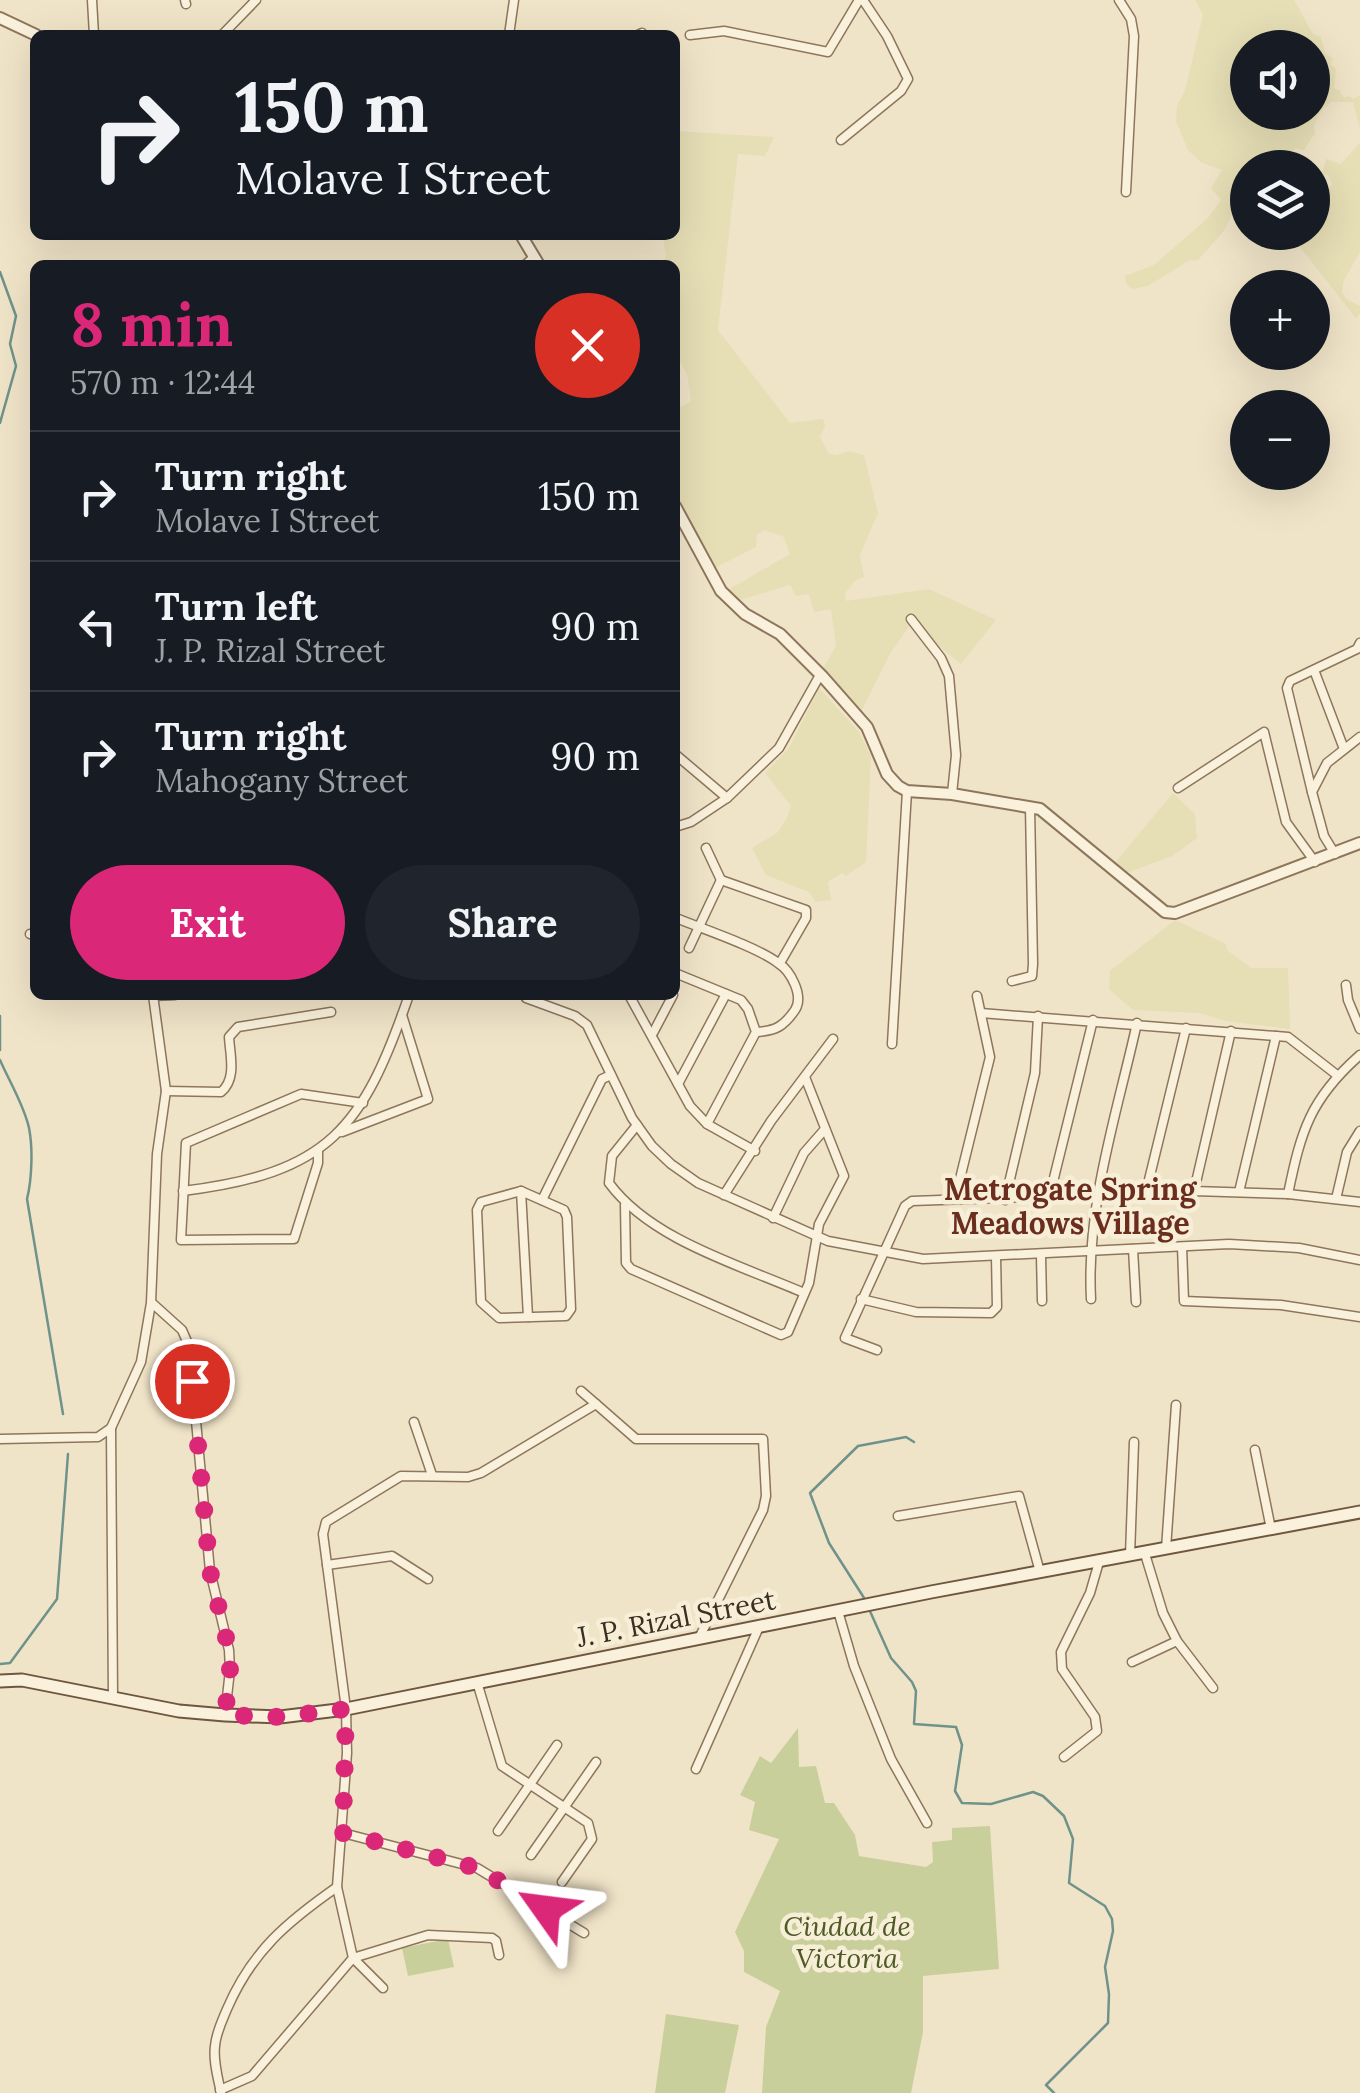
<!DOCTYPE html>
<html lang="en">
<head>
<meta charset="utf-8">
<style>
	:root { --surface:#171b24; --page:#20242c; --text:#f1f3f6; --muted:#9ea1a6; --line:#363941; --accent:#db2777 }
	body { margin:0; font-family:Lora,serif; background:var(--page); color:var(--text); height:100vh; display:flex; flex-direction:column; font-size:38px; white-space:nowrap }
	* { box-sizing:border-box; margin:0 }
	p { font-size:32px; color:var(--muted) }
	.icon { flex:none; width:55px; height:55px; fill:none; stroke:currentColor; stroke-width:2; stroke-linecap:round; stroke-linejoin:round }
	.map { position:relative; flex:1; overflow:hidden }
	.details { position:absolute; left:30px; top:260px; width:650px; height:740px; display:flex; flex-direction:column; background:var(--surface); border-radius:15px; box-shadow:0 10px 40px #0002 }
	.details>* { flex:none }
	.top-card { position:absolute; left:30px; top:30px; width:650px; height:210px; border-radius:15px; box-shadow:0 10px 40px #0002; background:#171b24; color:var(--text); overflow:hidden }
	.buttons { position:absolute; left:1230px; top:30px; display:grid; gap:20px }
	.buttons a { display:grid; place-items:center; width:100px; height:100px; border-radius:50%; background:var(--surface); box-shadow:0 10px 40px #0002; font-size:50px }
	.pin { position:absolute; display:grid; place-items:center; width:85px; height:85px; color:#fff; margin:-42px; border:5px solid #fff; border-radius:50%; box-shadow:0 2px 10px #0007 }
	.me { position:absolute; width:110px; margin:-55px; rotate:301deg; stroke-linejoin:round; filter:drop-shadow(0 0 8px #0008) }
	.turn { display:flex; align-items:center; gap:35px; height:210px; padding:0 40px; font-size:45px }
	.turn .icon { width:130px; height:130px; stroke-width:2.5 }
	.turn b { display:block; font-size:70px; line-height:85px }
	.round { display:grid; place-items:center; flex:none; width:105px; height:105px; border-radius:52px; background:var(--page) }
	.head { display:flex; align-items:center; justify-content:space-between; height:170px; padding:0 40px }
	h1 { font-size:60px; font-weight:700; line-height:75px; color:var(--accent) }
	.primary-button { display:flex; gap:20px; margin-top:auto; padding:20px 40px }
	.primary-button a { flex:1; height:115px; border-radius:60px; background:var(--accent); color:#fff; font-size:40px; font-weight:700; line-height:115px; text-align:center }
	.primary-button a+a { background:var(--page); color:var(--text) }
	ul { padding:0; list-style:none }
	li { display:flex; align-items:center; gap:30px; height:130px; padding:0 40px; border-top:2px solid var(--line) }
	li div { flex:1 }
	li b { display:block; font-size:38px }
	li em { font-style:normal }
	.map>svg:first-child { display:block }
	.farmland { fill:#e6deb5; fill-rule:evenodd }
	.green { fill:#c9cf9b }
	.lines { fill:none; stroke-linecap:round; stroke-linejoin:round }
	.stream { stroke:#6f938a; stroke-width:2.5 }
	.minor-casing { stroke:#8d765c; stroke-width:11 }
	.tertiary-casing { stroke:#8d765c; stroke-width:14 }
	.secondary-casing { stroke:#6f573f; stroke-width:15 }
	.minor { stroke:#faf1dc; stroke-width:8 }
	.tertiary { stroke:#faf1dc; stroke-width:10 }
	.secondary { stroke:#faf1dc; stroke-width:11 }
	.route { stroke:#db2777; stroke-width:18; stroke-dasharray:0 32.4 }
	.labels { text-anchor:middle; stroke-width:9; stroke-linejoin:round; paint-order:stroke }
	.street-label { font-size:28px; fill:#3d2e20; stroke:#f7eed8 }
	.park-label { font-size:28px; font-style:italic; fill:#4d5a26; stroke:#f7eed8 }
	.neighbourhood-label { font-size:30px; font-weight:bold; fill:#6b2e1e; stroke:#f7eed8 }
</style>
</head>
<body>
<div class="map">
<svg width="1360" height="2093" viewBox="0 0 1360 2093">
	<rect width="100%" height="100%" fill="#f0e4c8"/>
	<g class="farmland">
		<path d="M1195,0H1294L1313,34L1321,37L1325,53L1333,59L1330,64L1336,69L1334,88L1339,90L1344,98L1349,96L1353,99L1360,95V129L1353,102H1332L1324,108L1314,124L1315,133L1304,150L1295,148L1279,167L1248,168L1247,177L1232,192L1231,216L1224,231L1198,260H1190L1148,286L1132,289L1126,283L1125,276L1154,265L1208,218L1221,200L1211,188L1222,170L1202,163L1188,150L1176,121L1177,106L1185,90L1203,15ZM1248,48H1312V112H1248Z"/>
		<path d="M675,131L774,137L765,156L738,154L718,330L790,423L823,419L825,426L820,437L829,454L837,455L849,451L864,455L878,513L860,555L864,577L856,580L845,593L846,601L929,589L996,620L961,664L911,624L891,652L861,712L822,670L836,646L831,609L814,612L809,594L796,596L790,585L737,601L728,590L790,554L783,536L764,530L757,535L756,547L715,568L675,495V404L681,407L691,401L687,374L675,353V265H662L666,256L663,235H675Z"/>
		<path d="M1360,143V252L1344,280L1342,292L1346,299L1360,306V314L1356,318L1289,233L1312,232L1313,212L1332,184L1328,175L1322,174L1326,159L1341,164Z"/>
		<path d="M819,688L859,732L871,756L866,862L846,876L842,873L828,882L831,900L816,902L809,892L766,875L752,848L777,833L786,820L791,806L765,773L789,748Z"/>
		<path d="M1173,793L1195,814L1197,838L1172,856L1127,873L1114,864Z"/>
		<path d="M1175,920L1226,944L1227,950L1251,968H1288L1290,1029L1225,1021L1200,1013L1133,1010L1109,989L1110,971Z"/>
	</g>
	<g class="green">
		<path d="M798,1728L799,1767L816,1766L825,1803H834L855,1835L859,1856L926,1867L933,1862L932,1842L952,1840V1828L990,1826L999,1969L923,1976V2032L911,2093H762L766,2027L780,1991L744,1972V1951L735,1932L779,1839L749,1830L755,1802L740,1795L760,1756L771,1763Z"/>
		<path d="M448,1939L454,1967L408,1976L402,1948Z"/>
		<path d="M666,2014L739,2025L725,2093H655Z"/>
	</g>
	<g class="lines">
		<g class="stream">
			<path d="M0,272L16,316L10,344L16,366L0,423"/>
			<path d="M0,1016V1050"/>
			<path d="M0,1060C9,1081 24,1105 29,1128C33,1148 32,1179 27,1199L63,1414"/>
			<path d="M866,1601L829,1543L810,1493L858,1446L906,1437L914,1442"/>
			<path d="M869,1609L891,1658L912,1682L916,1691L914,1724L956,1727L962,1745L955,1791L962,1803L991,1804L1033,1792L1043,1796L1064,1816L1073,1839L1069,1883L1105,1906L1112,1919L1113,1931L1105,1967L1109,1994L1108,2023L1046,2085L1054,2093"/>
			<path d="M0,1664L10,1663L57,1599L68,1454"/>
		</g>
		<g class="minor-casing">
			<g id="minor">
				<path d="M92,0L94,35"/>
				<path d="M185,0L186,4"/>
				<path d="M1119,0L1131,19L1134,36L1126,192"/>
				<path d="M222,35L256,0"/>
				<path d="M509,35L514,0"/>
				<path d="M638,35L642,33"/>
				<path d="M690,35L724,31L828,52L859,0"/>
				<path d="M841,140L901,91L908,79L887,36L863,0"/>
				<path d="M525,265L533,258"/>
				<path d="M911,619L941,658L949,676L956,755L952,794"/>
				<path d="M1314,670L1344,749"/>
				<path d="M675,754L727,798L779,748L820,675"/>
				<path d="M1178,788L1264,732L1286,822L1315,862"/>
				<path d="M1312,792L1287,688L1290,681L1357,649L1360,643"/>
				<path d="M675,827L691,822L727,798"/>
				<path d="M706,848L721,880L806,910V918L780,963"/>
				<path d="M1335,854L1324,836L1312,792L1327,763L1360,737"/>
				<path d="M676,918C703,929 757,947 778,963C791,971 804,996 795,1010C784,1026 776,1031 756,1032"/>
				<path d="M30,934L35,935"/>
				<path d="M689,948L721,880"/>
				<path d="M675,973L741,1000L748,1009L756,1032L707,1124"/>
				<path d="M1012,981L1032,976L1033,964L1030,807"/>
				<path d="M1346,985L1348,1000L1360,1029"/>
				<path d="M526,995V998L575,1016L587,1025L632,1118L652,1146L671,1164L698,1183L828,1241L923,1259L1229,1244L1299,1248L1360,1260"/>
				<path d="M629,995L690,1106L707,1124L755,1151"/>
				<path d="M153,996L175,995"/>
				<path d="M981,1013L1288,1037L1337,1075"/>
				<path d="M653,1033L673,995"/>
				<path d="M892,1044L907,791"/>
				<path d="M678,1084L726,994"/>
				<path d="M166,1091L221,1092C237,1079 230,1055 229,1037L238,1027L331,1012"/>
				<path d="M637,1125L612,1156L609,1183C651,1240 740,1265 804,1293"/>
				<path d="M342,1132L428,1099L402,1015"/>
				<path d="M318,1151V1163L294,1239L181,1240L186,1143L301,1094L363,1103"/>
				<path d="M183,1191C329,1173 363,1129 409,995"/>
				<path d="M521,1191L564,1210L567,1217L571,1309L566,1316L499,1318L481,1302L477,1210L481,1202Z"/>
				<path d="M521,1191L528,1317"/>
				<path d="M1194,1191L1231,1031"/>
				<path d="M1146,1192L1186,1028"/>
				<path d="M1239,1192L1276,1036"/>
				<path d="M1288,1194C1301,1131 1310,1099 1360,1055"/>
				<path d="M724,1195L771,1121L833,1039"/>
				<path d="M1049,1198L1093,1020"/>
				<path d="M955,1199L990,1057L977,996"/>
				<path d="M1336,1199L1347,1152L1360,1131"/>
				<path d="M542,1200L602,1079L611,1075"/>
				<path d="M1005,1200L1035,1073L1038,1016"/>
				<path d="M625,1205L626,1263L631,1269L781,1335L788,1332L809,1283L819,1224L844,1176L805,1077"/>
				<path d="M773,1218L804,1153L825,1129"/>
				<path d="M1182,1247L1184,1301L1281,1305L1360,1317"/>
				<path d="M1133,1249L1136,1302"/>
				<path d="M1041,1255L1042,1301"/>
				<path d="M861,1299L916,1312L991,1313L997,1307L996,1256"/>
				<path d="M1091,1299C1086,1206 1117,1113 1137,1023"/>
				<path d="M152,1303L182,1330L189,1346L210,1571L229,1650L230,1670L225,1715"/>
				<path d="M877,1350L845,1338L905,1206L912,1201L1194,1191L1288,1194L1360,1202"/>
				<path d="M581,1391L596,1404"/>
				<path d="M414,1422L432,1475"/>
				<path d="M111,1428L113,1698"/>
				<path d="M0,1439L98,1437L111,1428L141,1362L151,1303L157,1154L166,1091L153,995"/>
				<path d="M1255,1450L1271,1529"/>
				<path d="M898,1516L1019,1496L1040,1572"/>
				<path d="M1166,1549L1176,1405"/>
				<path d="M1130,1556L1134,1442"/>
				<path d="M327,1565L392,1556L428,1579"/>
				<path d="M838,1611L854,1666L891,1759L927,1823"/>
				<path d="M1177,1641L1213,1688"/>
				<path d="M1132,1662L1177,1641L1163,1613L1145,1554"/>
				<path d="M477,1682L502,1766L588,1823L592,1839L562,1882"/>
				<path d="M1064,1757L1097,1731L1095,1717L1062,1669L1061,1652L1090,1593L1099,1562"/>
				<path d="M696,1769L759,1627"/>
				<path d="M498,1831L557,1745"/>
				<path d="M343,1833L477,1868L584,1933"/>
				<path d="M531,1855L596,1762"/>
				<path d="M383,1988L353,1958L337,1887L347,1753L346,1709L323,1534L326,1522L401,1476L468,1477L481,1473L596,1404L636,1439H763L766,1496L763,1510L699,1638"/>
				<path d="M220,2090L252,2076L353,1958L428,1935L492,1938L496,1941L499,1955"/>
				<path d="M221,2093C218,2078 213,2061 215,2046C216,2033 222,2021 227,2009C252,1951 287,1922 337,1887"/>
			</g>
		</g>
		<g class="tertiary-casing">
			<g id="tertiary">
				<path d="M0,18L36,35"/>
				<path d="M521,235L539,265"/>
				<path d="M675,506L721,591L745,614L780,634L823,677L867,727L887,774L898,786L907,791L952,794L1040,809L1165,912L1175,913L1360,843"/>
			</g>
		</g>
		<g class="secondary-casing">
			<path id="secondary" d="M0,1681L22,1680L179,1711L225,1715L280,1717L346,1709L931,1592L1360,1512"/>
		</g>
		<use href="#minor" class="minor"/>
		<use href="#tertiary" class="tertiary"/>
		<use href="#secondary" class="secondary"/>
	</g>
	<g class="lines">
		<path class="route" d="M192,1381L210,1571L229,1650L230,1670L225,1715L280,1717L346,1709L343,1833L477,1868L546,1909"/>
	</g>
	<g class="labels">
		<g class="street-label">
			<text transform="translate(676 1618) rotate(-11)" y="10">J. P. Rizal Street</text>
		</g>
		<g class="park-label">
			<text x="847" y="1936">Ciudad de<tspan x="847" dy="32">Victoria</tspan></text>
		</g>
		<g class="neighbourhood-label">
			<text x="1070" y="1200">Metrogate Spring<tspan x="1070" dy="34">Meadows Village</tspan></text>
		</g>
	</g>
</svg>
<div class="buttons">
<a><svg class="icon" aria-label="sound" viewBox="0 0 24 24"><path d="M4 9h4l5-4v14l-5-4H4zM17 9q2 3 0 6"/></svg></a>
<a><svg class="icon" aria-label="layers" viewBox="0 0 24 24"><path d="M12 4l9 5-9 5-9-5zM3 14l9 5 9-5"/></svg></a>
<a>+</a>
<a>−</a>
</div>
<div class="pin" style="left:192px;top:1381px;background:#d93025"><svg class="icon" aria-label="arrive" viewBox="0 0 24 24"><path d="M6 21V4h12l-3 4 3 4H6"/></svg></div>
<svg class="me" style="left:546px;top:1909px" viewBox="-20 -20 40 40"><path d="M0-17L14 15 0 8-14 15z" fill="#db2777" stroke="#fff" stroke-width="4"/></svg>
<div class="top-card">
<div class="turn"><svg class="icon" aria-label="right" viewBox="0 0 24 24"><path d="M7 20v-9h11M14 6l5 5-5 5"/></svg><div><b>150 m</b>Molave I Street</div></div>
</div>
<section class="details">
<div class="head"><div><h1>8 min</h1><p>570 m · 12:44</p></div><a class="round" style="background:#d93025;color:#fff"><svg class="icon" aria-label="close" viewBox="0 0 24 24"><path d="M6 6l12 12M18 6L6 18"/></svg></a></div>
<ul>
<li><svg class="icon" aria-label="right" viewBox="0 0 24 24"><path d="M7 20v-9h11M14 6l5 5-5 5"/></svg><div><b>Turn right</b><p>Molave I Street</p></div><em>150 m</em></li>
<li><svg class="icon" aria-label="left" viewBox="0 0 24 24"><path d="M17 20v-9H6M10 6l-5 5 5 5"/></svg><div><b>Turn left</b><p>J. P. Rizal Street</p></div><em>90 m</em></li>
<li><svg class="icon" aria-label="right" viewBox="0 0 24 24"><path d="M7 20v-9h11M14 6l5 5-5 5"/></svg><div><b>Turn right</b><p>Mahogany Street</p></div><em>90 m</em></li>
</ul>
<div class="primary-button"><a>Exit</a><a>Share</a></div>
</section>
</div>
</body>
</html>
